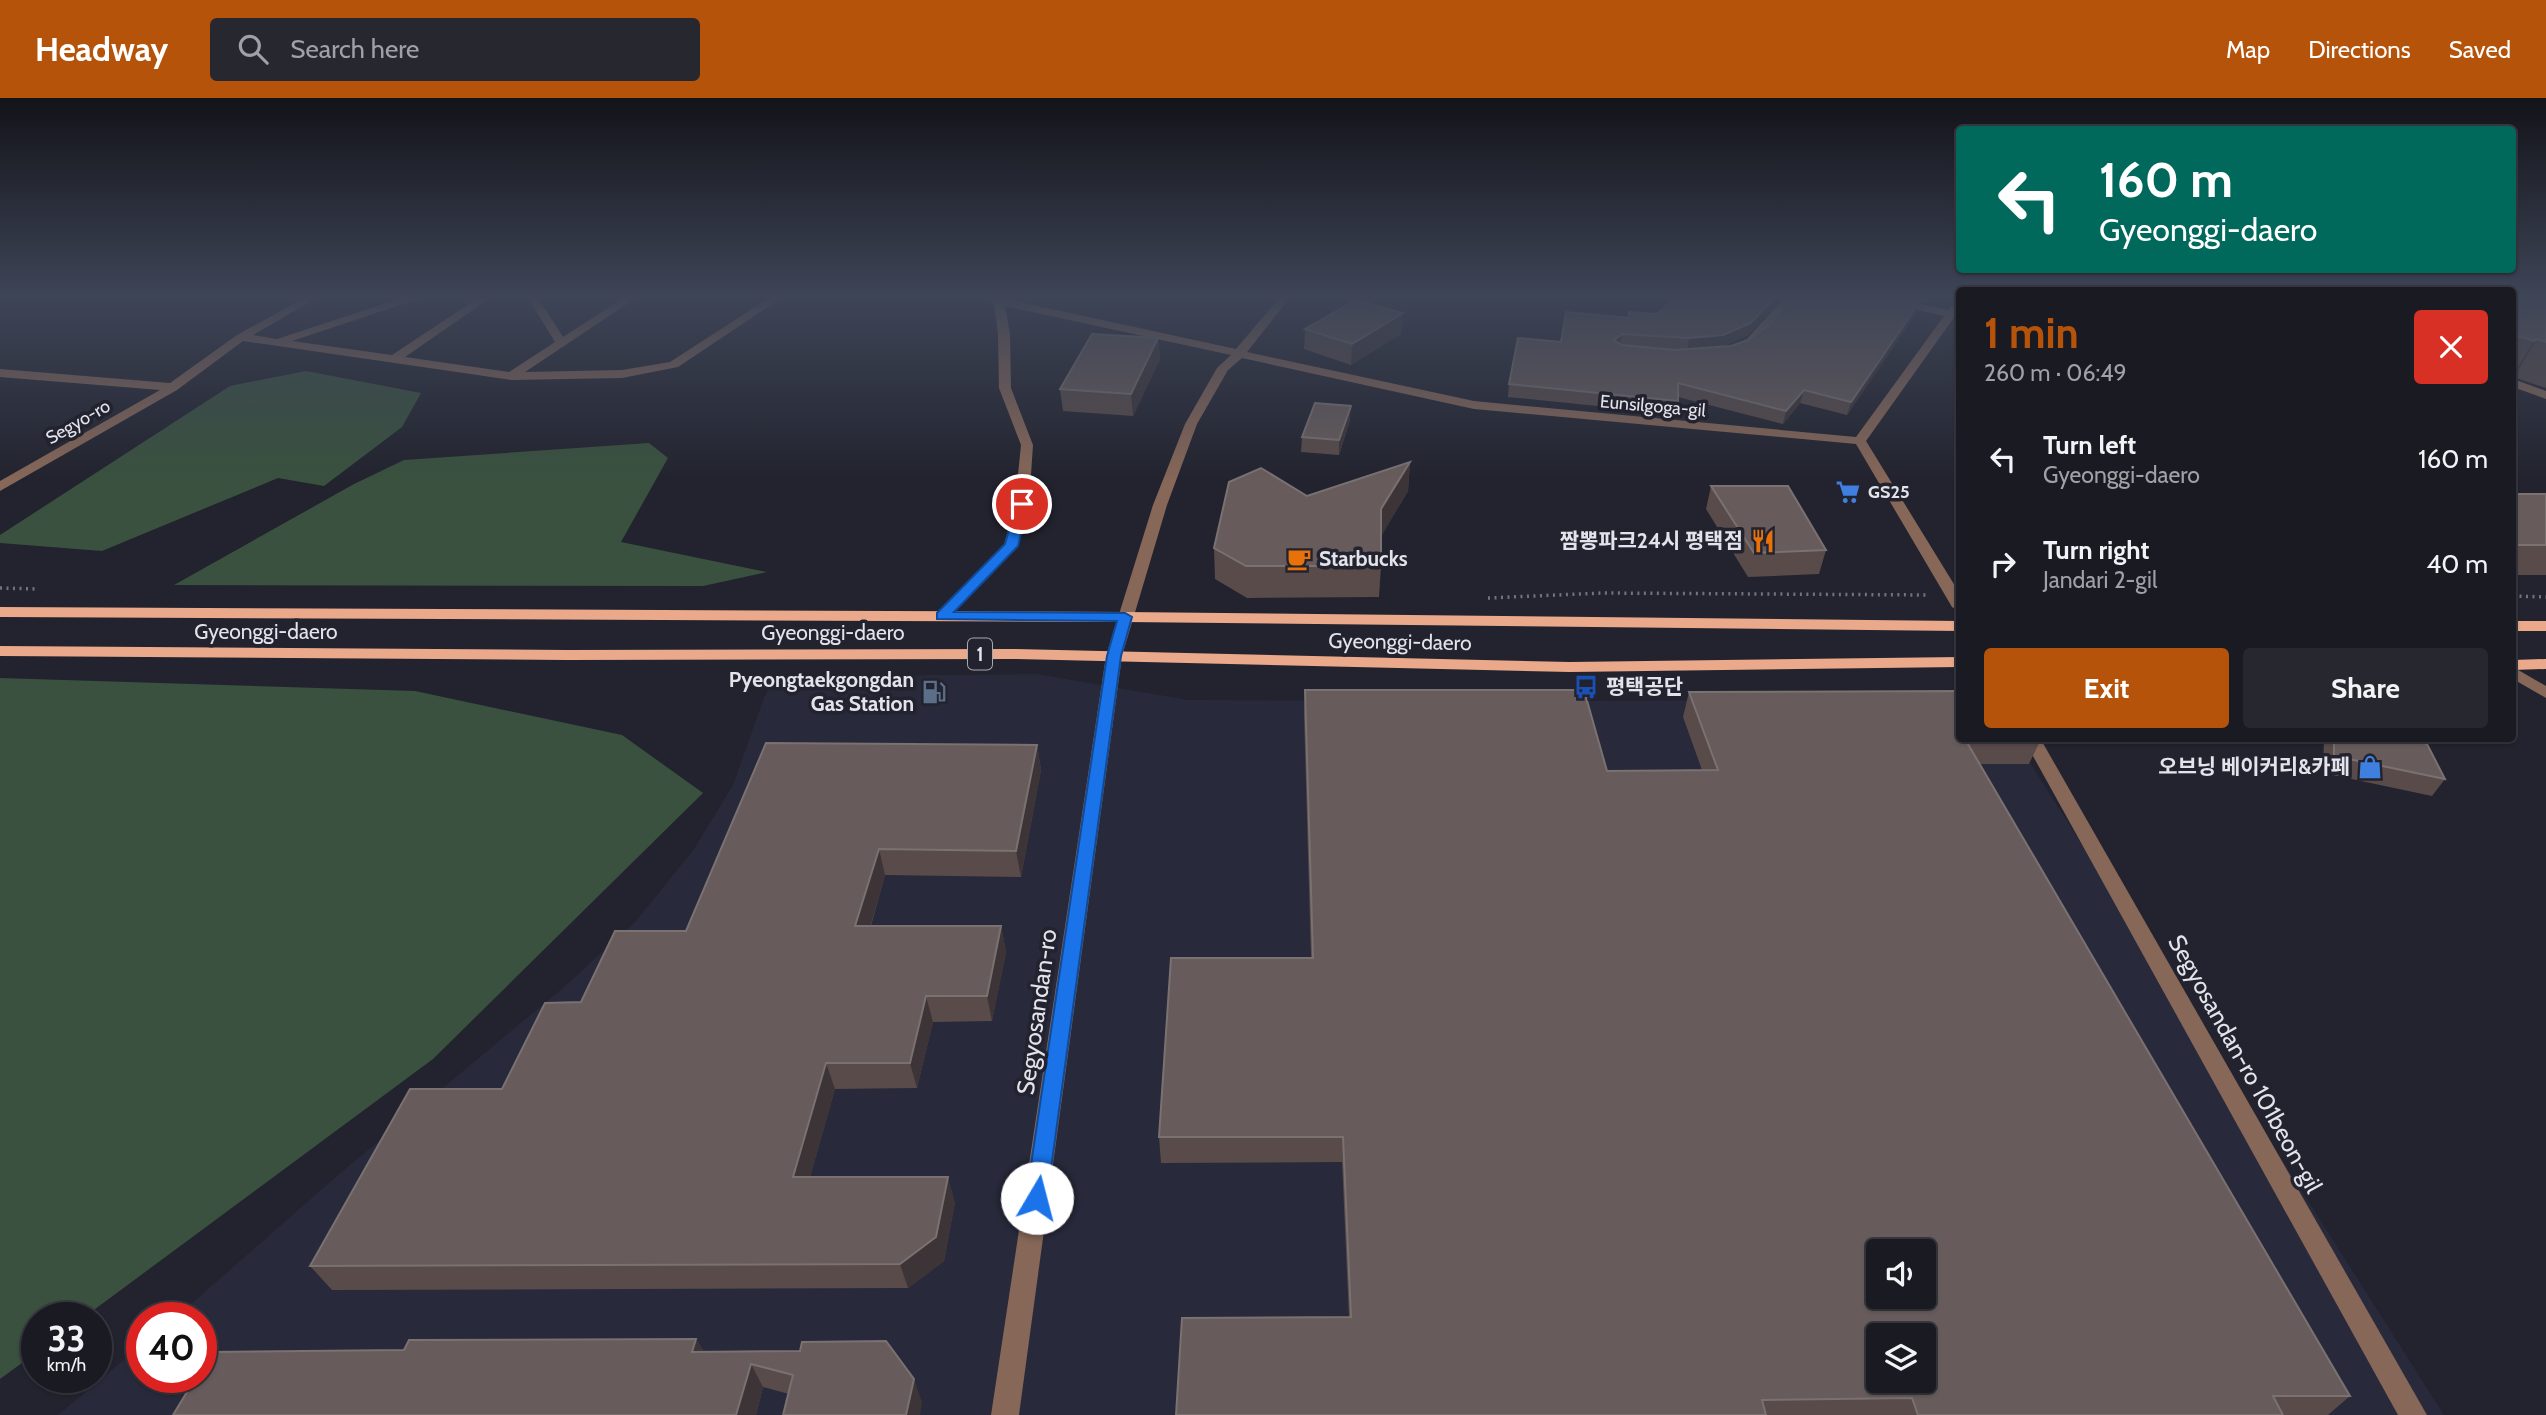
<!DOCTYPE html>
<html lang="en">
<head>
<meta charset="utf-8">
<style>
	:root { --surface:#1a1a22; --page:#27272f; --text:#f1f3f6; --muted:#9fa1a5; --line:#383840; --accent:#b45309 }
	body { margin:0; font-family:Cabin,"Noto Sans KR",sans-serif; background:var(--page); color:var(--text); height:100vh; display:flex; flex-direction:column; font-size:26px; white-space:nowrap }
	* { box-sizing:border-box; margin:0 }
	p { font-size:23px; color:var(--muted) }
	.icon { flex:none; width:38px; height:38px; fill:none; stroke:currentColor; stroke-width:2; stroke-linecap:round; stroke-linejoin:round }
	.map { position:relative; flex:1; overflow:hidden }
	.panel { position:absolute; left:1956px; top:189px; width:560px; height:455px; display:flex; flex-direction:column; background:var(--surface); border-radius:7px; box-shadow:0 2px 5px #0004,0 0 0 2px var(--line) }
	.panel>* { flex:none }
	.top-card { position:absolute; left:1956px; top:28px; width:560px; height:147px; border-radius:7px; box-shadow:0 2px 5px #0004,0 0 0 2px var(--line); background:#00695c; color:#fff; overflow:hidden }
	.buttons { position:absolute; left:1866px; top:1141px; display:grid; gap:14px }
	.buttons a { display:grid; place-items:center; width:70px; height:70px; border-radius:7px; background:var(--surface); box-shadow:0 2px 5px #0004,0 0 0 2px var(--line); font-size:35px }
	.speed { position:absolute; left:21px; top:1204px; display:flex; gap:14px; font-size:35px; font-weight:700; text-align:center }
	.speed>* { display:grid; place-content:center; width:91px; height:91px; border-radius:50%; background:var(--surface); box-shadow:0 2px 5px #0004,0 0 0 2px var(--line); line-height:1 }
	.speed small { font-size:18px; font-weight:400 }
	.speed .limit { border:10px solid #d22; background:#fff; color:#111 }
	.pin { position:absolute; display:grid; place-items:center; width:60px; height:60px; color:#fff; margin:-30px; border:4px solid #fff; border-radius:50%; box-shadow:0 2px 7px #0007 }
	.me { position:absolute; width:77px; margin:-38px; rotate:8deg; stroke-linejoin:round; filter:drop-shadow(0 0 5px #0008) }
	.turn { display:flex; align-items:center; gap:24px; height:147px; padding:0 28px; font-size:32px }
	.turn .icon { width:91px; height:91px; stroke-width:2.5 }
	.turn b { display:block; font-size:49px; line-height:60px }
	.round { display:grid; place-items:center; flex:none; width:74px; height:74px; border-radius:7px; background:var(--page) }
	.overview { display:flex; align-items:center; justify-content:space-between; height:119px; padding:0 28px }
	h1 { font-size:42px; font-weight:800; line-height:52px; color:var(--accent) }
	.cta { display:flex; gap:14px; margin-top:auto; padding:14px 28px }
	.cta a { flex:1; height:80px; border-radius:7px; background:var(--accent); color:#fff; font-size:28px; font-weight:800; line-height:80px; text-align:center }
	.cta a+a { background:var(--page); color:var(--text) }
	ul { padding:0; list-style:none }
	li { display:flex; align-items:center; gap:21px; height:105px; padding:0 28px }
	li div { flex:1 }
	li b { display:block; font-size:26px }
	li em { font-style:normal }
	header { display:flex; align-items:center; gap:42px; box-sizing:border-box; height:98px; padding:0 35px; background:var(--accent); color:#fff }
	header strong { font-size:33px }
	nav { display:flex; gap:38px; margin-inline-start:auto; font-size:24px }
	.search { width:490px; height:63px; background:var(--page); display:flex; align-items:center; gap:18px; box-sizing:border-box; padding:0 24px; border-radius:7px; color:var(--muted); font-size:26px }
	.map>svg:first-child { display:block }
	.built { fill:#28293a; fill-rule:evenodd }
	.forest { fill:#39513e }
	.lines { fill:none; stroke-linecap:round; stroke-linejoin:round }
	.path { stroke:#72737d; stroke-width:3.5; stroke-dasharray:2 4.5; stroke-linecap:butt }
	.minor { fill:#866758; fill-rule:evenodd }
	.major { fill:#eaa98a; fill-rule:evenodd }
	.wall { fill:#584b49 }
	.shaded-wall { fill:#3c3437 }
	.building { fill:#675c5b; stroke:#7a7171; stroke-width:2; fill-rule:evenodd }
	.route { fill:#1a73e8; stroke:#114b97; stroke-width:2 }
	.labels { text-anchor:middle; stroke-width:7; stroke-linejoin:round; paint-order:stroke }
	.far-street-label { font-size:18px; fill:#e2e3eb; stroke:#22232e }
	.far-poi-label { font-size:18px; font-weight:bold; fill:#e2e3eb; stroke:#22232e; text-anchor:start }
	.shield { fill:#22232e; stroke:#a8a9b2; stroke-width:2 }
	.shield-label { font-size:19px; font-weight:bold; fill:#e2e3eb }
	.poi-label { font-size:21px; font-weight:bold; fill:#e2e3eb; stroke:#22232e; text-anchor:end }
	.street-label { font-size:21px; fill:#e2e3eb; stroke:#22232e }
	.near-street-label { font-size:24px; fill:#e2e3eb; stroke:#22232e }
</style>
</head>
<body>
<header>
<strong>Headway</strong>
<div class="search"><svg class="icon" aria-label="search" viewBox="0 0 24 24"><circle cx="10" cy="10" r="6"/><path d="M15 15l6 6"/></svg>Search here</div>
<nav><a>Map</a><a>Directions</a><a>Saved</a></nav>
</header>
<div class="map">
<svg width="2546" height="1317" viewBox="0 0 2546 1317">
	<rect width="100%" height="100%" fill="#22232e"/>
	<path class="built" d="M1036,576L1189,602L1628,603L1960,599V640L2015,641L2444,1317H58L142,1247V1279H201V1220H175L338,1077L564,889L636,823L694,751L733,687L764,600L774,579ZM1878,1153H1923V1199H1878ZM1878,1237H1923V1283H1878Z"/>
	<g class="forest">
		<path d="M306,273L421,295L402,329L324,388L278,380L102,453L0,445V437L230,288Z"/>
		<path d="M649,345L668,360L621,444L767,474L703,488L174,487L354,386L404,362Z"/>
		<path d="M0,580L415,593L622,637L703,695L433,961L83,1220H37V1254L0,1281Z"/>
	</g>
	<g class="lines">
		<g class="path">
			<path d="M0,490L38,491"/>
			<path d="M2513,498L2546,499"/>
			<path d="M1488,500L1603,495L1928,497"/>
		</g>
		<g class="minor">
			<path d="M308,198H320L253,237L277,241L408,198H422L421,200L292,243L392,257L481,198H493L405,259L509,274L555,244L527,198H537L563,239L627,198H639L525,274L622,272L670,264L772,198H784L678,269L622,280L511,282L243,243L177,292L0,393V383L160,292L0,279V271L170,285L237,237Z"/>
			<path d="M983,198H1007L1006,201L1236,251L1281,198H1291L1247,254L1474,303L1856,339L1944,218L1866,200L1865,198H1883L1948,212L1960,200V211L1866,343L1960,496V514L1952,509L1856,346L1474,311L1242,260L1228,272L1197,326L1167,407L1122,558L1019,1317H991L1106,558L1153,407L1185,326L1217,270L1231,257L1005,208L1010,236L1011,290L1033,347L1029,406L1016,451L947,521H937L934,518L937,515L1004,447L1015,406L1021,347L999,290L998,236L994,205Z"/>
			<path d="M1786,198H1797L1754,246L1741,248V244L1746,242Z"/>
			<path d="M2513,281L2546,293V301L2513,289Z"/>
			<path d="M2513,569L2546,588V600L2513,581Z"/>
			<path d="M2023,640H2040L2427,1317H2398Z"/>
		</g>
		<g class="major">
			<path d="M0,509L1125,514L1960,523V533L1125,524L0,519Z"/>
			<rect x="2513" y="523" width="33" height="10"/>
			<path d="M0,548L567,552L1016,551L1570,564L1960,559V569L1570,574L1016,561L567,562L0,558Z"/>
			<path d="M2546,561V571L2513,572V562Z"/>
		</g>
	</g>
	<g class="wall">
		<path d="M1677,198H1784L1748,237L1723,248H1731L1748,242L1768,228L1794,198H1930L1925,204L1921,203L1917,214L1847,317L1800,305L1783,326L1678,299L1676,316L1508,299L1509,286L1561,244L1628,220L1629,214L1657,216Z"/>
		<path d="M2513,198H2546V290L2513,279Z"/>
		<path d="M1403,215L1401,236L1351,267L1304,251L1305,231Z"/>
		<path d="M1158,240L1160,261L1133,318L1063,313L1060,291Z"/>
		<path d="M1350,322L1339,357L1301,354L1302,339Z"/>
		<path d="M1410,364L1408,393L1381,438V468L1379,499L1247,500L1215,481L1214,450L1307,398Z"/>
		<path d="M1711,388L1826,452L1819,476L1748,479L1706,411Z"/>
		<rect x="2513" y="396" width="33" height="81"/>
		<path d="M1305,592L1607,673L1702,672L1683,619L1689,594L2041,641L2029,666H1979L2350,1298L2328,1317H1176L1349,1219L1342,1064L1161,1065L1159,1039L1311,860L1304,617Z"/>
		<path d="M2324,640H2404L2445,681L2432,698L2323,675Z"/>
		<path d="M1037,647L1041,672L1021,779L885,777L871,828H1001L1006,854L992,923L933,924L917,990L835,991L810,1079L955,1104L944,1163L908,1190L332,1192L310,1168L502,991L581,904Z"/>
		<path d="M696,1241L704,1254L922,1304L789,1296L763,1289L756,1317H173Z"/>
	</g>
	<g class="shaded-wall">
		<path d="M1776,198H1784L1748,237L1720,250L1687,253L1689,240Z"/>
		<path d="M1921,202L1917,214L1847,317L1851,304Z"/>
		<path d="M1403,215L1401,236L1351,267L1352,246Z"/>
		<path d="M1622,236L1620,248L1614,242Z"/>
		<path d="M1158,240L1160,261L1133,318L1131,296Z"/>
		<path d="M2537,241L2514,279H2513V277L2534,243Z"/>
		<path d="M1804,292L1800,305L1783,326L1786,313Z"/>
		<path d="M1351,308L1350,322L1339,357V342Z"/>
		<path d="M1410,364L1408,393L1379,442L1381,411Z"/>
		<path d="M1037,647L1041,672L1021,779L1016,753Z"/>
		<path d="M879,751L885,777L863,854L855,828Z"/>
		<path d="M1001,828L1006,854L992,923L987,898Z"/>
		<path d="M926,898L933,924L917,990L910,965Z"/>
		<path d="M826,965L835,991L803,1104L793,1079Z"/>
		<path d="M948,1079L955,1104L944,1163L908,1190L900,1166Z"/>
		<path d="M696,1241L710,1264L692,1254Z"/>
		<path d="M751,1266L763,1289L756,1317H736Z"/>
		<path d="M914,1281L922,1304L920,1317H906Z"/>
	</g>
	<g class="building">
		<path d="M1677,198H1776L1751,225L1723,237L1689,240L1622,236L1614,242L1622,247L1675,252L1731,248L1748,242L1768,228L1794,198H1900L1921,202L1851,304L1804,292L1786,313L1678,285V303L1509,286L1518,240L1561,244L1566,214L1629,220V214L1657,216Z"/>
		<path d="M2513,198H2546V244L2537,241L2534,243L2513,236Z"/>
		<path d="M1356,202L1403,215L1352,246L1305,231Z"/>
		<path d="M1092,236L1158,240L1131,296L1060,291Z"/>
		<path d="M1315,305L1351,308L1339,342L1302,339Z"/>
		<path d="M1410,364L1381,411V468H1246L1214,450L1229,384L1261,370L1307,398Z"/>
		<path d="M1711,388H1788L1826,452L1754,455Z"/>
		<rect x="2513" y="396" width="33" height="51"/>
		<path d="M1305,592H1584L1607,673L1718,672L1689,594L1960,593V640H2040L1965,641L2350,1298H2273L2283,1317H1918L1912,1300L1762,1302L1766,1317H1176L1182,1220L1351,1219L1343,1039H1159L1171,860H1313ZM1878,1153H1923V1199H1878ZM1878,1237H1923V1283H1878Z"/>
		<path d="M2334,640H2404L2427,646L2445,681L2334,658Z"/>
		<path d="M766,645L1037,647L1016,753L879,751L855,828H1001L987,898H926L910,965H826L793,1079H948L936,1139L900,1166L310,1168L410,991H502L545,905L581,904L615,833H686Z"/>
		<path d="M696,1241L692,1254L800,1253L802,1244L886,1243L914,1281L906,1317H783L793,1277L751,1266L736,1317H173L196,1279H201V1270L211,1254L404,1252L409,1242Z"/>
	</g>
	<linearGradient id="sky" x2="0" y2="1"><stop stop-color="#131319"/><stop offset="0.52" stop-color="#3e4557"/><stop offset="1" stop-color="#3e4557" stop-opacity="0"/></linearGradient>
	<rect width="2546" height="382" fill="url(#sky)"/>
	<path class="route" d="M1022,402L1028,406L1018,448L954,514L1125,515L1132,519L1121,558L1047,1100L1044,1107L1037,1110L1029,1107L1026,1100L1107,558L1117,523L937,521V515L1005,446L1016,406Z"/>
	<defs>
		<g id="supermarket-bare" transform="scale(1.89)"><path d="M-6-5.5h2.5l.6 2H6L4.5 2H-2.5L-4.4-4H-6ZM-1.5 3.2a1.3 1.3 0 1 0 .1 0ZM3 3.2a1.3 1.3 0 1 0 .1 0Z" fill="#3f7fe0" stroke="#22232e" stroke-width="2.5" paint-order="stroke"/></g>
		<g id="restaurant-bare" transform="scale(1.89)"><path d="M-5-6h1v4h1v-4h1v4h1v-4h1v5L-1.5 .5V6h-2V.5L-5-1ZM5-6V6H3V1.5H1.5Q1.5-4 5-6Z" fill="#e8710a" stroke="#22232e" stroke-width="2.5" paint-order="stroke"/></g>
		<g id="cafe-bare" transform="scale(1.89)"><path d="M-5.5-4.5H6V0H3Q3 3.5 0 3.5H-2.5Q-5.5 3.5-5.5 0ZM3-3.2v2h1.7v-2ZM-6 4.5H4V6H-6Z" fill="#e8710a" stroke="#22232e" stroke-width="2.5" paint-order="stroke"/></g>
		<g id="bus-bare" transform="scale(1.89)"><path d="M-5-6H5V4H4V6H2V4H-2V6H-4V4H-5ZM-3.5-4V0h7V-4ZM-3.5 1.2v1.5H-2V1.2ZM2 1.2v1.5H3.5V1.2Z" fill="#1a4fb4" stroke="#22232e" stroke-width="2.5" paint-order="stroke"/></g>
		<g id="fuel-bare" transform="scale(1.89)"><path d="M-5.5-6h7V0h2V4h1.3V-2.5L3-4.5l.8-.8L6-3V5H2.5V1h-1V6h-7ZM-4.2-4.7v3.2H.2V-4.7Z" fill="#5c6f8a" stroke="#22232e" stroke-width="2.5" paint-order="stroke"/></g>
		<g id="shop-bare" transform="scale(1.89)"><path d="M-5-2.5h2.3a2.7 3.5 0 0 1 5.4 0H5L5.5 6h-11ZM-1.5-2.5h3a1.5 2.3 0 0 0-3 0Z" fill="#3f7fe0" stroke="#22232e" stroke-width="2.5" paint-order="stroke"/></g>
	</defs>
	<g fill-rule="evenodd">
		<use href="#supermarket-bare" x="1848" y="394"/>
		<use href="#restaurant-bare" x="1763" y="443"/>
		<use href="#cafe-bare" x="1299" y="461"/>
		<use href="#bus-bare" x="1586" y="589"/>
		<use href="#fuel-bare" x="934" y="594"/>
		<use href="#shop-bare" x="2370" y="669"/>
	</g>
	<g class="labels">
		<g class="far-street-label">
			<text transform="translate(1653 308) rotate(5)" y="6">Eunsilgoga-gil</text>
			<text transform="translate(78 324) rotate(-30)" y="6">Segyo-ro</text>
		</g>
		<g class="far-poi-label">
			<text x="1868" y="400">GS25</text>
		</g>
		<rect class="shield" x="968" y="540.5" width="24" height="31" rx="5"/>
		<g class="shield-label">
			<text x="980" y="563">1</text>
		</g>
		<g class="poi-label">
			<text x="1743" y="450">짬뽕파크24시 평택점</text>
			<text x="1319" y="468" text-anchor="start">Starbucks</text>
			<text x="914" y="589">Pyeongtaekgongdan<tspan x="914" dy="24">Gas Station</tspan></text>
			<text x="1606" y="596" text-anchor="start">평택공단</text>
			<text x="2350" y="676">오브닝 베이커리&amp;카페</text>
		</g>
		<g class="street-label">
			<text x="266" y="541">Gyeonggi-daero</text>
			<text x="833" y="542">Gyeonggi-daero</text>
			<text transform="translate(1400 544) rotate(1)" y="7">Gyeonggi-daero</text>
		</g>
		<g class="near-street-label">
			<text transform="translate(1037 914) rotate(-82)" y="8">Segyosandan-ro</text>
			<text transform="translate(2245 966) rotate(61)" y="8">Segyosandan-ro 101beon-gil</text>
		</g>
	</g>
</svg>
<div class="buttons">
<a><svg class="icon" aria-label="sound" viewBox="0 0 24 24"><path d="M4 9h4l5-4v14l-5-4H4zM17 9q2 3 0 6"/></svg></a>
<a><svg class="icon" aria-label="layers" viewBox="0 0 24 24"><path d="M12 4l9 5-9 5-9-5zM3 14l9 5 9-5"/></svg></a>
</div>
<div class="speed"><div>33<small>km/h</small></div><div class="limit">40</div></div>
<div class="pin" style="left:1022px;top:406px;background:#d93025"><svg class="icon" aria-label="arrive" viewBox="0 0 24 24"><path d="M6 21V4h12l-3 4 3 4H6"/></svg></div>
<svg class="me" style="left:1037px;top:1100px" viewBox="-20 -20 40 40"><circle r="19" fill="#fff"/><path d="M0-13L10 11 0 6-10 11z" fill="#1a73e8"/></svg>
<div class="top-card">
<div class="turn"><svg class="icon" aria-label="left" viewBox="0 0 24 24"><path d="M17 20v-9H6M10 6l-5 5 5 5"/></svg><div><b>160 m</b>Gyeonggi-daero</div></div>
</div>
<section class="panel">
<div class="overview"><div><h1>1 min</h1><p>260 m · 06:49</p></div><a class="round" style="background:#d93025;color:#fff"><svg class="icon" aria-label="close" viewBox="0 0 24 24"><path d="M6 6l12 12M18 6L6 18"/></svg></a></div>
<ul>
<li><svg class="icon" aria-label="left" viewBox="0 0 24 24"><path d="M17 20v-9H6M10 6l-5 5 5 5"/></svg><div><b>Turn left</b><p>Gyeonggi-daero</p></div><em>160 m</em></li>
<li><svg class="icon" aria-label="right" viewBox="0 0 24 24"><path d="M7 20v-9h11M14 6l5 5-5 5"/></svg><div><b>Turn right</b><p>Jandari 2-gil</p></div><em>40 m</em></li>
</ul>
<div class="cta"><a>Exit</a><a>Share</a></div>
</section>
</div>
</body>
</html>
